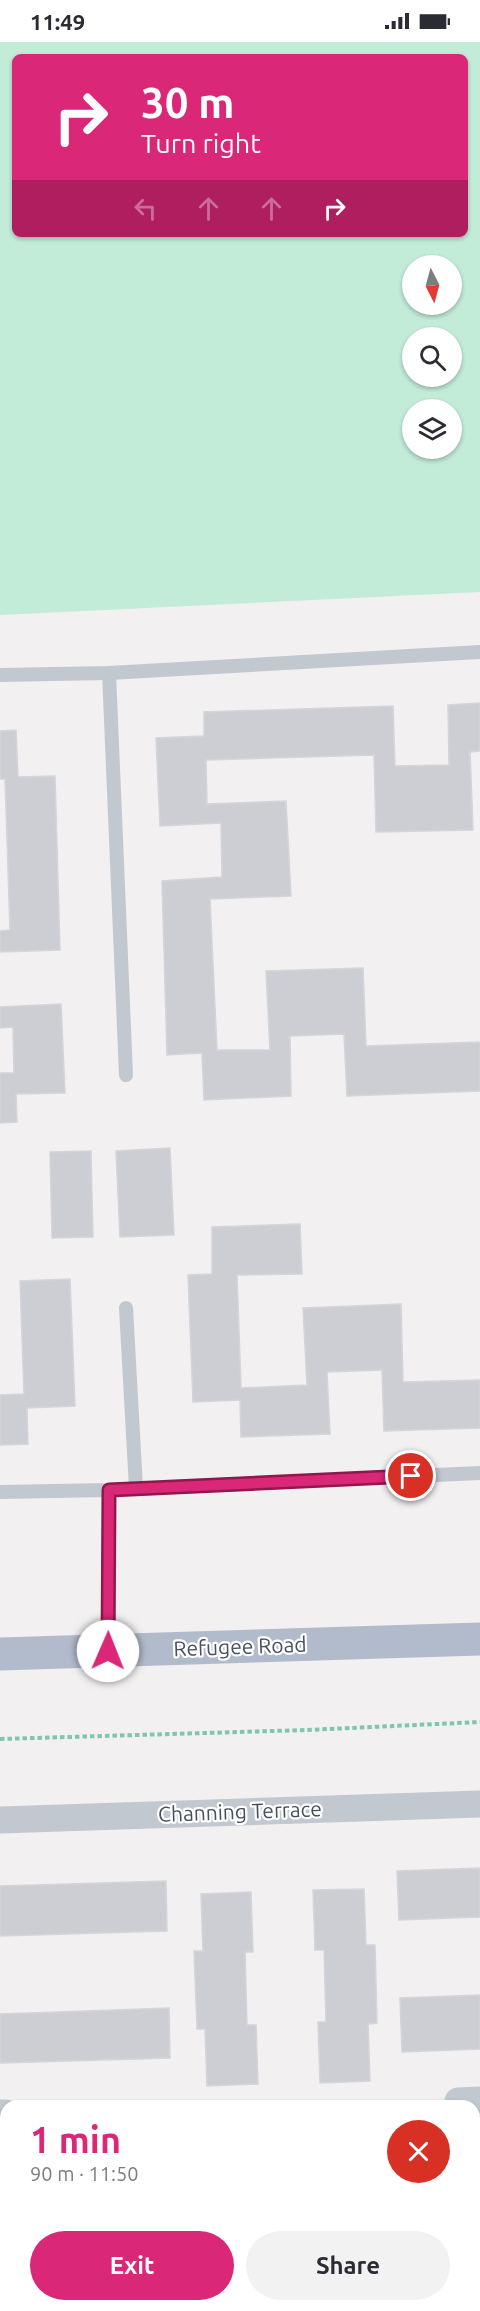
<!DOCTYPE html>
<html lang="en">
<head>
<meta charset="utf-8">
<style>
	:root { --surface:#fff; --page:#f2f2f3; --text:#2b2b33; --muted:#7c7c81; --accent:#db2777 }
	body { margin:0; font-family:Ubuntu,sans-serif; background:var(--page); color:var(--text); height:100vh; display:flex; flex-direction:column; font-size:22px; white-space:nowrap }
	* { box-sizing:border-box; margin:0 }
	p { font-size:20px; color:var(--muted) }
	.icon { flex:none; width:33px; height:33px; fill:none; stroke:currentColor; stroke-width:2; stroke-linecap:round; stroke-linejoin:round }
	.map { position:relative; flex:1; overflow:hidden }
	.panel { position:absolute; left:0px; top:2058px; width:480px; height:212px; display:flex; flex-direction:column; background:var(--surface); border-radius:18px 18px 0 0; box-shadow:0 2px 4px #0004 }
	.panel>* { flex:none }
	.hud { position:absolute; left:12px; top:12px; width:456px; height:183px; border-radius:9px; box-shadow:0 2px 4px #0004; background:#db2777; color:#fff; overflow:hidden }
	.needle { width:39px; rotate:174deg }
	.controls { position:absolute; left:402px; top:213px; display:grid; gap:12px }
	.controls a { display:grid; place-items:center; width:60px; height:60px; border-radius:50%; background:var(--surface); box-shadow:0 2px 4px #0004; font-size:30px }
	.pin { position:absolute; display:grid; place-items:center; width:51px; height:51px; color:#fff; margin:-26px; border:3px solid #fff; border-radius:50%; box-shadow:0 2px 6px #0007 }
	.me { position:absolute; width:66px; margin:-33px; rotate:1deg; stroke-linejoin:round; filter:drop-shadow(0 0 4px #0008) }
	.turn { display:flex; align-items:center; gap:21px; height:126px; padding:0 30px; font-size:27px }
	.turn .icon { width:78px; height:78px; stroke-width:2.5 }
	.turn b { display:block; font-size:42px; line-height:51px }
	.lanes { display:flex; align-items:center; height:57px; padding:0 30px; background:#0003; justify-content:center; gap:30px; direction:ltr }
	.lanes .off { opacity:.35 }
	.round { display:grid; place-items:center; flex:none; width:63px; height:63px; border-radius:32px; background:var(--page) }
	.headline { display:flex; align-items:center; justify-content:space-between; height:102px; padding:0 30px }
	h1 { font-size:36px; font-weight:700; line-height:45px; color:var(--accent) }
	.primary-button { display:flex; gap:12px; margin-top:auto; padding:12px 30px }
	.primary-button a { flex:1; height:69px; border-radius:36px; background:var(--accent); color:#fff; font-size:24px; font-weight:700; line-height:69px; text-align:center }
	.primary-button a+a { background:var(--page); color:var(--text) }
	.status { display:flex; justify-content:space-between; align-items:center; height:42px; padding:0 30px; background:var(--surface); direction:ltr }
	.status svg { height:16px; fill:currentColor }
	.map>svg:first-child { display:block }
	.green { fill:#c2ebd8; fill-rule:evenodd }
	.building { fill:#cdced4; stroke:#d4d5da; stroke-width:1.5 }
	.lines { fill:none; stroke-linecap:round; stroke-linejoin:round }
	.path { stroke:#7ec6ac; stroke-width:4; stroke-dasharray:4.5 3; stroke-linecap:butt }
	.lane { stroke:#c2c8d0; stroke-width:14 }
	.street { stroke:#c2c8d0; stroke-width:27 }
	.primary { stroke:#b2bbcc; stroke-width:33 }
	.route-casing { stroke:#8e194d; stroke-width:15 }
	.route { stroke:#db2777; stroke-width:10 }
	.labels { text-anchor:middle; stroke-width:4.5; stroke-linejoin:round; paint-order:stroke }
	.street-label { font-size:21px; fill:#49505b; stroke:#fff }
</style>
</head>
<body>
<div class="status"><b>11:49</b><svg viewBox="0 0 49 12"><path d="M0 12V9h3v3zM5 12V6h3v6zM10 12V3h3v9zM15 12V0h3v12zM26 1h20v11H26zM47 4h2v5h-2z"/></svg></div>
<div class="map">
<svg width="480" height="2269" viewBox="0 0 480 2269">
	<rect width="100%" height="100%" fill="#f2f0f0"/>
	<path class="green" d="M0,0H480V550L0,573ZM15,15H465V192H15ZM412,224H452V262H412ZM412,296H452V334H412ZM412,368H452V406H412Z"/>
	<g class="building">
		<path d="M480,661V709L470,710L473,788L376,790L374,713L206,718L207,762L286,759L291,854L210,857L217,1008H270L266,929L363,926L366,1004L480,1000V1049L347,1054L344,992L290,994L291,1054L204,1058L202,1011L167,1013L162,839L222,835L221,781L160,784L156,696L204,694V670L393,664L395,724L449,723L448,663Z"/>
		<path d="M16,688L18,735L55,734L60,908L0,910V889L10,888L5,737H0V689Z"/>
		<path d="M61,962L65,1051L16,1052L17,1080L0,1081V1031H14L13,985L0,986V965Z"/>
		<path d="M170,1106L174,1193L120,1195L116,1109Z"/>
		<path d="M91,1109L93,1195L52,1196L50,1110Z"/>
		<path d="M300,1182L302,1232L237,1233L241,1346L307,1343L303,1266L401,1262L403,1340L480,1338V1386L384,1389L382,1328L327,1330L330,1392L241,1395L240,1358L193,1360L188,1233L212,1232V1185Z"/>
		<path d="M70,1237L75,1364L27,1366L28,1402L0,1403V1353L24,1352L20,1239Z"/>
		<path d="M480,1826V1875L399,1878L397,1829Z"/>
		<path d="M166,1839L167,1889L0,1894V1844Z"/>
		<path d="M364,1847L366,1903H375L377,1981L368,1982L370,2039L320,2041L318,1980H326L324,1908H315L313,1848Z"/>
		<path d="M251,1850L253,1910H245L247,1983H256L258,2042L207,2044L205,1987H197L194,1909H203L201,1852Z"/>
		<path d="M480,1953V2007L402,2010L400,1956Z"/>
		<path d="M169,1966L170,2016L0,2021V1972Z"/>
		<path d="M6,2117V2153H0V2118Z"/>
		<path d="M171,2264H225L226,2269H172Z"/>
		<path d="M355,2264H407L408,2269H355Z"/>
	</g>
	<g class="lines">
		<path class="path" d="M0,1697L307,1688L480,1680"/>
		<g class="lane">
			<path d="M109,631L126,1033"/>
			<path d="M0,633L109,631L480,610"/>
			<path d="M126,1266L136,1446"/>
			<path d="M0,1450L109,1448L480,1431"/>
			<path d="M108,1609L109,1448"/>
		</g>
		<g class="street">
			<path d="M0,1778L480,1762"/>
			<path d="M459,2064L458,2059L480,2058"/>
			<path d="M0,2071H6"/>
			<path d="M113,2264V2269"/>
			<path d="M463,2264V2269"/>
		</g>
		<path class="primary" d="M0,1612L480,1597"/>
	</g>
	<g class="lines">
		<g class="route-casing">
			<path id="route" d="M108,1609L109,1448L411,1434"/>
		</g>
		<use href="#route" class="route"/>
	</g>
	<g class="labels">
		<g class="street-label">
			<text transform="translate(240 1605) rotate(-2)" y="7">Refugee Road</text>
			<text transform="translate(240 1770) rotate(-2)" y="7">Channing Terrace</text>
		</g>
	</g>
</svg>
<div class="controls">
<a><svg class="needle" viewBox="-14 -14 28 28"><path d="M0-13l5 13h-10z" fill="#e53935"/><path d="M0 13l5-13h-10z" fill="#7c7c81"/></svg></a>
<a><svg class="icon" aria-label="search" viewBox="0 0 24 24"><circle cx="10" cy="10" r="6"/><path d="M15 15l6 6"/></svg></a>
<a><svg class="icon" aria-label="layers" viewBox="0 0 24 24"><path d="M12 4l9 5-9 5-9-5zM3 14l9 5 9-5"/></svg></a>
</div>
<div class="pin" style="left:411px;top:1434px;background:#d93025"><svg class="icon" aria-label="arrive" viewBox="0 0 24 24"><path d="M6 21V4h12l-3 4 3 4H6"/></svg></div>
<svg class="me" style="left:108px;top:1609px" viewBox="-20 -20 40 40"><circle r="19" fill="#fff"/><path d="M0-13L10 11 0 6-10 11z" fill="#db2777"/></svg>
<div class="hud">
<div class="turn"><svg class="icon" aria-label="right" viewBox="0 0 24 24"><path d="M7 20v-9h11M14 6l5 5-5 5"/></svg><div><b>30 m</b>Turn right</div></div>
<div class="lanes"><svg class="icon off" aria-label="left" viewBox="0 0 24 24"><path d="M17 20v-9H6M10 6l-5 5 5 5"/></svg><svg class="icon off" aria-label="ahead" viewBox="0 0 24 24"><path d="M12 20V5M6 11l6-6 6 6"/></svg><svg class="icon off" aria-label="ahead" viewBox="0 0 24 24"><path d="M12 20V5M6 11l6-6 6 6"/></svg><svg class="icon" aria-label="right" viewBox="0 0 24 24"><path d="M7 20v-9h11M14 6l5 5-5 5"/></svg></div>
</div>
<section class="panel">
<div class="headline"><div><h1>1 min</h1><p>90 m · 11:50</p></div><a class="round" style="background:#d93025;color:#fff"><svg class="icon" aria-label="close" viewBox="0 0 24 24"><path d="M6 6l12 12M18 6L6 18"/></svg></a></div>
<div class="primary-button"><a>Exit</a><a>Share</a></div>
</section>
</div>
</body>
</html>
